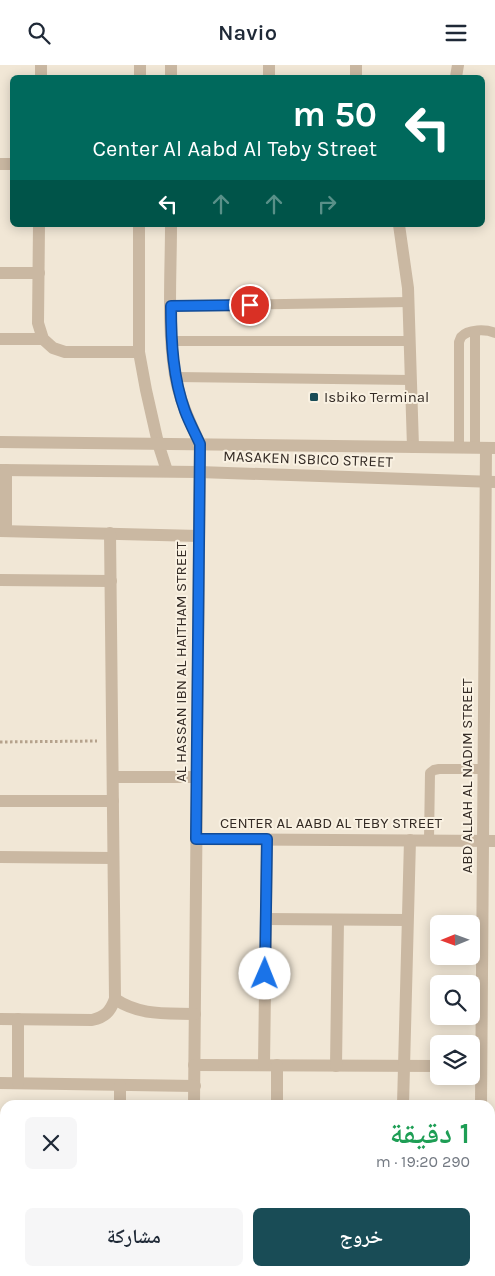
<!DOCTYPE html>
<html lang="ar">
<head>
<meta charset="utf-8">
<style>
	:root { --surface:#fff; --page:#f6f6f7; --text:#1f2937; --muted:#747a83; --accent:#194c56 }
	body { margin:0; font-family:Karla,"Noto Naskh Arabic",sans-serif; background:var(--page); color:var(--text); direction:rtl; height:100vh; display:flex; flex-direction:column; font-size:19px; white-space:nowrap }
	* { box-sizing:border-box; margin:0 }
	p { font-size:16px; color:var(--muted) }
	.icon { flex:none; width:28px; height:28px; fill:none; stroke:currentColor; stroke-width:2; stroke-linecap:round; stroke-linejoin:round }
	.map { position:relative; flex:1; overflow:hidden; direction:ltr }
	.sheet { position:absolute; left:0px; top:1035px; width:495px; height:176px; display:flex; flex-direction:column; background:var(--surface); border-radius:15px 15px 0 0; box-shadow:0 2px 12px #0003; direction:rtl }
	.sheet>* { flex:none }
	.hud { position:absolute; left:10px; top:10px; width:475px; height:152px; border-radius:8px; box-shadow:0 2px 12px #0003; direction:rtl; background:#00695c; color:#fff; overflow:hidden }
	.needle { width:32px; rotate:269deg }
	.tools { position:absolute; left:430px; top:850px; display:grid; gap:10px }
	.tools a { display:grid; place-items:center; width:50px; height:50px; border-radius:8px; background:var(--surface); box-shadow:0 2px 12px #0003; font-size:25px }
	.pin { position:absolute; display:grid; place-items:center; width:42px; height:42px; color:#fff; margin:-21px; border:2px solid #fff; border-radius:50%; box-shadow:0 1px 5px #0007 }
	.me { position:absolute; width:55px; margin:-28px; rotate:1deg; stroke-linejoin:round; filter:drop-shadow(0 0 4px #0008) }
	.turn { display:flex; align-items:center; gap:18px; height:105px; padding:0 25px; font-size:22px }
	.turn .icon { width:65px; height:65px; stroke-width:2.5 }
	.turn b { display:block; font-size:35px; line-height:42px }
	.lanes { display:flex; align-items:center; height:48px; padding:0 25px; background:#0003; justify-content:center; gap:25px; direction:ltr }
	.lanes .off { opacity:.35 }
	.round { display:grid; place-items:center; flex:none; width:52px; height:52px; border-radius:8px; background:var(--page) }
	.overview { display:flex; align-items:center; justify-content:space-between; height:85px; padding:0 25px }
	h1 { font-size:30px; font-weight:600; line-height:38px; color:#1e9e55 }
	.button { display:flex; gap:10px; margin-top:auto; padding:10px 25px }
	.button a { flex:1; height:58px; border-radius:8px; background:var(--accent); color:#fff; font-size:20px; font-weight:600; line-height:58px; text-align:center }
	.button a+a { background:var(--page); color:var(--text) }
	header { display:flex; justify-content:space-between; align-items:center; height:65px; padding:0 25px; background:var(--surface); font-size:22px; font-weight:600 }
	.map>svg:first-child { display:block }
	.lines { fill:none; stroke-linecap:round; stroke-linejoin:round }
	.path { stroke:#b5a28c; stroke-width:3; stroke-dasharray:2.5 2.5; stroke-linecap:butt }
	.lane { stroke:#cab8a2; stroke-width:10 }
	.street { stroke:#cab8a2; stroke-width:12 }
	.route-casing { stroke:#114b97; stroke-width:12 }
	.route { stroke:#1a73e8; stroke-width:9 }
	.poi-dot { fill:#194c56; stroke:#f9f1e2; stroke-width:2 }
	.labels { text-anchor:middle; stroke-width:4; stroke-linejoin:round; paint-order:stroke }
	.poi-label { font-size:15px; fill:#342b25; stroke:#f9f1e2; text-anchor:start }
	.street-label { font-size:15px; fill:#342b25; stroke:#f9f1e2 }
</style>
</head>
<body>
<header><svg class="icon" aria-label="menu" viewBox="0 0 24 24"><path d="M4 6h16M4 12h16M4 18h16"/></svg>Navio<svg class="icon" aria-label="search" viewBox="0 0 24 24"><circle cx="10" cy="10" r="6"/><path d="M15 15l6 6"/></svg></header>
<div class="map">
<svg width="495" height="1211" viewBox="0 0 495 1211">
	<rect width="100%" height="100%" fill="#f1e7d6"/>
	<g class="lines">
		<g class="path">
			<path d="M0,677L97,676"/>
			<path d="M57,1211V1206"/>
		</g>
		<g class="lane">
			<path d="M171,241L409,237"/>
			<path d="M171,276H410"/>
			<path d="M176,312L411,315"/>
			<path d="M459,382V277L461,272C468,264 486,264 495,268"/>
			<path d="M475,383V267"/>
			<path d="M429,775L430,708L434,705L439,704H483"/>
		</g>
		<g class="street">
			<path d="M171,0V12"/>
			<path d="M41,12V0"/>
			<path d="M140,12V0"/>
			<path d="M269,12V0"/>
			<path d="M356,12V0"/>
			<path d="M456,12L458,0"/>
			<path d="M0,99H12"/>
			<path d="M39,160L38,258L43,274L53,283L65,287H139"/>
			<path d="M139,160V287L146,325L158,378L167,406"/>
			<path d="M171,160C171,210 167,261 175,310C179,334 190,357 200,379L194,1040"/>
			<path d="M399,160L408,223L413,382"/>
			<path d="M0,208H39"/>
			<path d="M0,274H43"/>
			<path d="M0,377L495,383"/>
			<path d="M0,405L199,407L495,417"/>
			<path d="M0,466L199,471"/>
			<path d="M6,466V405"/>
			<path d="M0,515L111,516"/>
			<path d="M113,712H197"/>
			<path d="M0,736H113"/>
			<path d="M196,774L495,776"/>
			<path d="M0,792L113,793"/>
			<path d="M266,854L407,855"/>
			<path d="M115,934C140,951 166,948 195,949"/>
			<path d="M0,954L92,955C105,952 110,947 115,934L110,468"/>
			<path d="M194,1000L439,1001"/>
			<path d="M264,1000L267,774"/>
			<path d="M336,1001L338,855"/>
			<path d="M0,1018L195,1021"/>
			<path d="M18,1018V954"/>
			<path d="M120,1020V1040"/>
			<path d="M277,1040V1000"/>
			<path d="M403,1040L410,775"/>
			<path d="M481,1040L486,383"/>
			<path d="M0,1083H5"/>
			<path d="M490,1201H495"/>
			<path d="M10,1211V1206"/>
			<path d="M193,1211V1206"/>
			<path d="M275,1211V1206"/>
			<path d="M339,1211V1206"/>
			<path d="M401,1211L402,1206"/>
			<path d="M474,1211H480"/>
		</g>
	</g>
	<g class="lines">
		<g class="route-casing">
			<path id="route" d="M250,240L171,241C171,277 173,313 185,346C189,357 195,368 200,379L196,774H267L265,909"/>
		</g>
		<use href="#route" class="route"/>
	</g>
	<rect class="poi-dot" x="309" y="327" width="10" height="10" rx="2.5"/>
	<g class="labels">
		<g class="poi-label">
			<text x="324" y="337">Isbiko Terminal</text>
		</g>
		<g class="street-label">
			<text transform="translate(308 394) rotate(2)" y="5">MASAKEN ISBICO STREET</text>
			<text transform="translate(181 597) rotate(-90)" y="5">AL HASSAN IBN AL HAITHAM STREET</text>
			<text transform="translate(467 711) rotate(-90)" y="5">ABD ALLAH AL NADIM STREET</text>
			<text x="331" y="763">CENTER AL AABD AL TEBY STREET</text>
		</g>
	</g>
</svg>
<div class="tools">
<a><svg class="needle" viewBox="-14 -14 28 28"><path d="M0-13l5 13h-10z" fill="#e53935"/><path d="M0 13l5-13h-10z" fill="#747a83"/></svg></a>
<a><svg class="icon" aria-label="search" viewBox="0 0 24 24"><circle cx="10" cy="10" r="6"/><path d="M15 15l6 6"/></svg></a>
<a><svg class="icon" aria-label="layers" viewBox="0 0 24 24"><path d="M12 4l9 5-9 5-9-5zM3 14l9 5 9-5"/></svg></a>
</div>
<div class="pin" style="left:250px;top:240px;background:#d93025"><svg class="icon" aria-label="arrive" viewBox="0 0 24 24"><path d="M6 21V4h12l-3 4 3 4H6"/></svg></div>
<svg class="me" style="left:265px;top:909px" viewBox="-20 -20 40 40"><circle r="19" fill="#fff"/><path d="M0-13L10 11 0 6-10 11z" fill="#1a73e8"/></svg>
<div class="hud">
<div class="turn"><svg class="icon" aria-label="left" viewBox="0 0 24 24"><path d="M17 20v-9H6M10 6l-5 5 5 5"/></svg><div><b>50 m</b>Center Al Aabd Al Teby Street</div></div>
<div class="lanes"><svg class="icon" aria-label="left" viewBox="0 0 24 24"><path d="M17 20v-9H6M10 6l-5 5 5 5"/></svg><svg class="icon off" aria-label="ahead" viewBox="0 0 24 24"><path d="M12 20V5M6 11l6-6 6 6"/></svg><svg class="icon off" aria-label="ahead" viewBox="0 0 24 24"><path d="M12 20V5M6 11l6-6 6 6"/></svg><svg class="icon off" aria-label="right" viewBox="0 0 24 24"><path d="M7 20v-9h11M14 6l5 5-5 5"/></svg></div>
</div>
<section class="sheet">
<div class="overview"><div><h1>1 دقيقة</h1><p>290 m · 19:20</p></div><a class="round"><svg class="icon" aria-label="close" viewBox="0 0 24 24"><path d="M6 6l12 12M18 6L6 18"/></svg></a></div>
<div class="button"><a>خروج</a><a>مشاركة</a></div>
</section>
</div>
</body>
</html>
